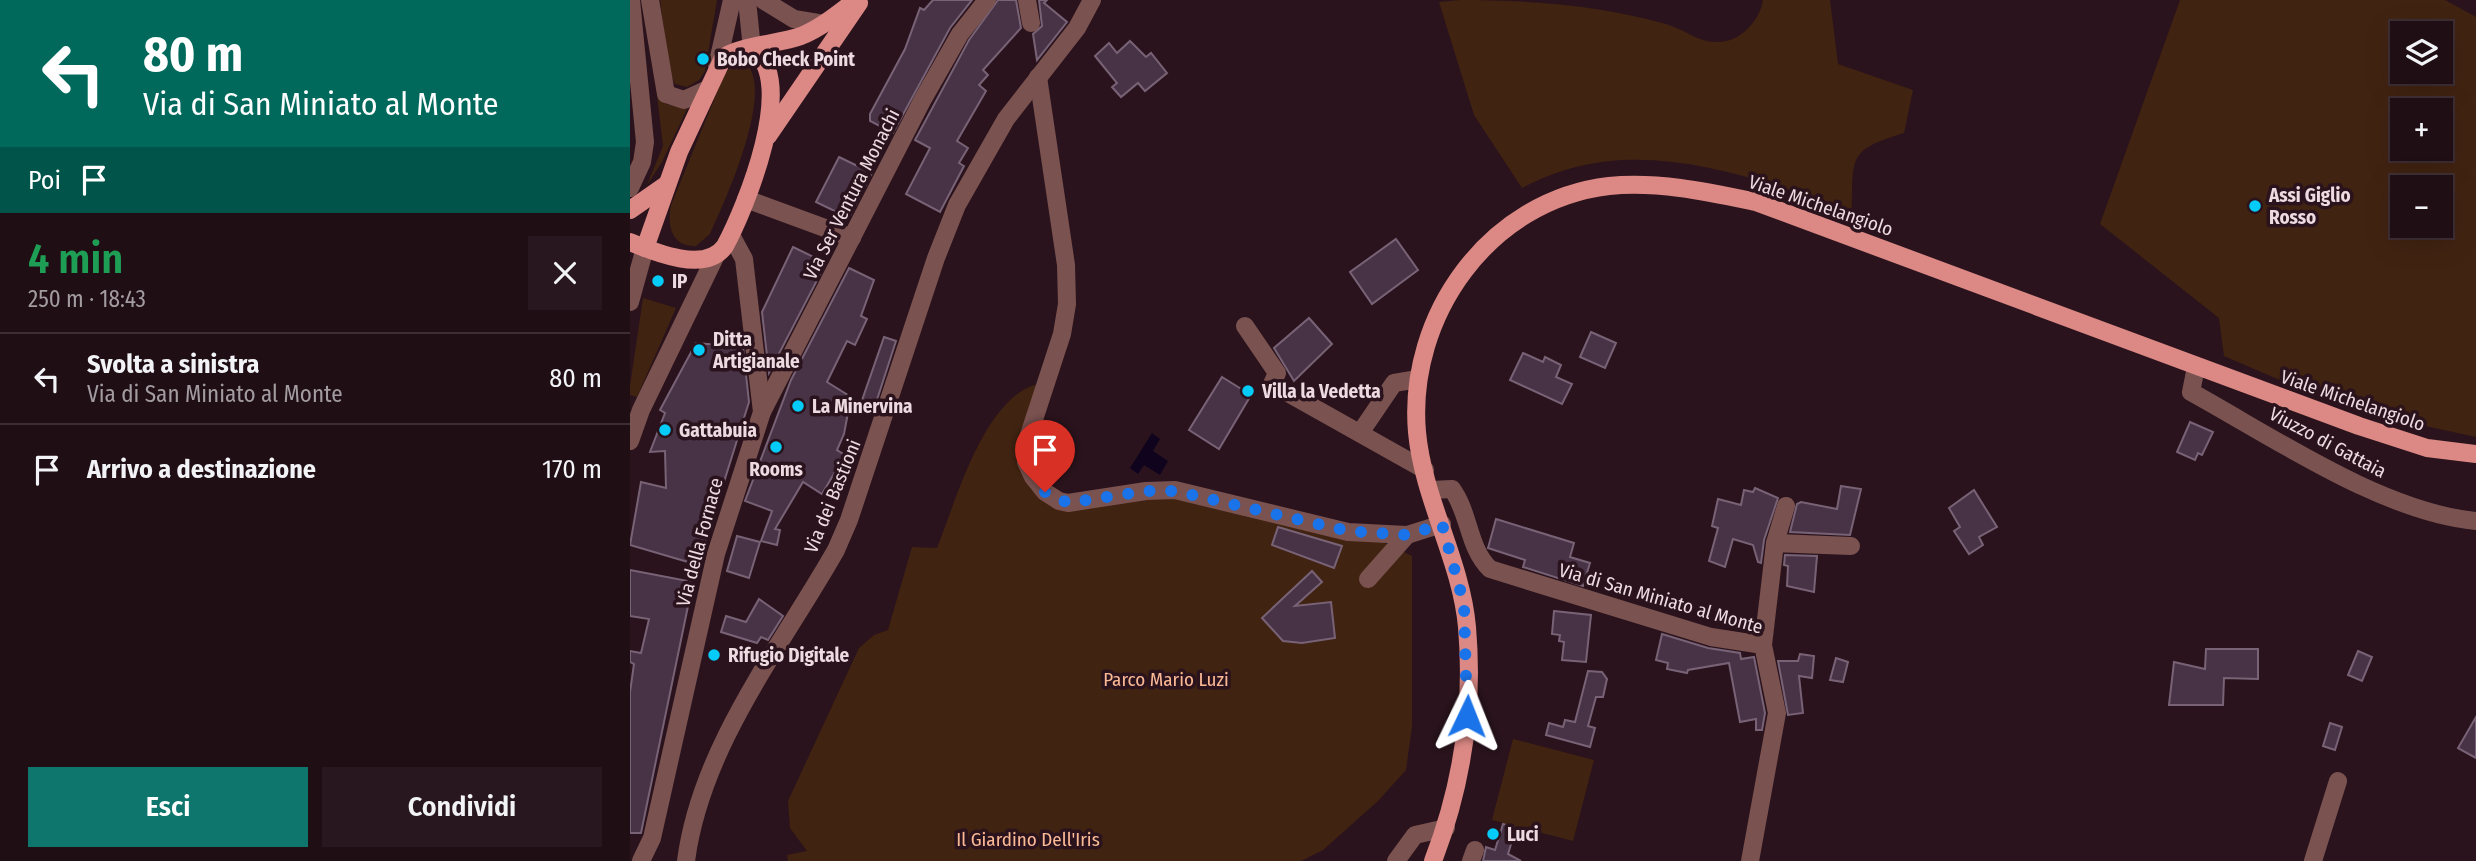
<!DOCTYPE html>
<html lang="it">
<head>
<meta charset="utf-8">
<style>
	:root { --surface:#200e15; --page:#28171e; --text:#f1f3f6; --muted:#a29ca0; --line:#3d2e34; --accent:#0f766e }
	body { margin:0; font-family:"Fira Sans Condensed",sans-serif; background:var(--page); color:var(--text); height:100vh; display:flex; flex-direction:column; font-size:26px; white-space:nowrap }
	* { box-sizing:border-box; margin:0 }
	p { font-size:23px; color:var(--muted) }
	.icon { flex:none; width:38px; height:38px; fill:none; stroke:currentColor; stroke-width:2; stroke-linecap:round; stroke-linejoin:round }
	.map { position:relative; flex:1; overflow:hidden }
	.details { display:flex; flex-direction:column; background:var(--surface); width:630px }
	.details>* { flex:none }
	.banner { background:#00695c; color:#fff; overflow:hidden }
	.tools { position:absolute; left:1760px; top:21px; display:grid; gap:14px }
	.tools a { display:grid; place-items:center; width:63px; height:63px; border-radius:0px; background:var(--surface); box-shadow:0 7px 28px #0002,0 0 0 2px var(--line); font-size:35px }
	.pin { position:absolute; display:grid; place-items:center; width:60px; height:60px; color:#fff; margin:-72px -30px; border-radius:50% 50% 50% 0; rotate:-45deg; box-shadow:0 0 7px #0007 }
	.pin .icon { rotate:45deg }
	.me { position:absolute; width:77px; margin:-38px; rotate:2deg; stroke-linejoin:round; filter:drop-shadow(0 0 5px #0008) }
	.turn { display:flex; align-items:center; gap:24px; height:147px; padding:0 28px; font-size:32px }
	.turn .icon { width:91px; height:91px; stroke-width:2.5 }
	.turn b { display:block; font-size:49px; line-height:60px }
	.then { display:flex; align-items:center; height:66px; padding:0 28px; background:#0003; gap:14px; font-size:26px }
	.round { display:grid; place-items:center; flex:none; width:74px; height:74px; border-radius:0px; background:var(--page) }
	.headline { display:flex; align-items:center; justify-content:space-between; height:119px; padding:0 28px }
	h1 { font-size:42px; font-weight:600; line-height:52px; color:#1e9e55 }
	.button { display:flex; gap:14px; margin-top:auto; padding:14px 28px }
	.button a { flex:1; height:80px; border-radius:0px; background:var(--accent); color:#fff; font-size:28px; font-weight:600; line-height:80px; text-align:center }
	.button a+a { background:var(--page); color:var(--text) }
	ul { padding:0; list-style:none }
	li { display:flex; align-items:center; gap:21px; height:91px; padding:0 28px; border-top:2px solid var(--line) }
	li div { flex:1 }
	li b { display:block; font-size:26px }
	li em { font-style:normal }
	main { display:flex; flex:1; min-height:0 }
	.map>svg:first-child { display:block }
	.green { fill:#412311; fill-rule:evenodd }
	.water { fill:#0f031e }
	.building { fill:#483346; stroke:#786276; stroke-width:2 }
	.lines { fill:none; stroke-linecap:round; stroke-linejoin:round }
	.minor { stroke:#7a5250; stroke-width:18 }
	.major { stroke:#dc8985; stroke-width:18 }
	.route { stroke:#1a73e8; stroke-width:12; stroke-dasharray:0 21.6 }
	.poi-dot { fill:#05cbf9; stroke:#2a131c; stroke-width:2.5 }
	.labels { text-anchor:middle; stroke-width:7; stroke-linejoin:round; paint-order:stroke }
	.poi-label { font-size:19px; font-weight:bold; fill:#eddbe1; stroke:#2a131c; text-anchor:start }
	.street-label { font-size:19px; fill:#eddbe1; stroke:#2a131c }
	.park-label { font-size:19px; fill:#fbb996; stroke:#2a131c }
</style>
</head>
<body>
<main>
<section class="details">
<div class="banner">
<div class="turn"><svg class="icon" aria-label="left" viewBox="0 0 24 24"><path d="M17 20v-9H6M10 6l-5 5 5 5"/></svg><div><b>80 m</b>Via di San Miniato al Monte</div></div>
<div class="then">Poi<svg class="icon" aria-label="arrive" viewBox="0 0 24 24"><path d="M6 21V4h12l-3 4 3 4H6"/></svg></div>
</div>
<div class="headline"><div><h1>4 min</h1><p>250 m · 18:43</p></div><a class="round"><svg class="icon" aria-label="close" viewBox="0 0 24 24"><path d="M6 6l12 12M18 6L6 18"/></svg></a></div>
<ul>
<li><svg class="icon" aria-label="left" viewBox="0 0 24 24"><path d="M17 20v-9H6M10 6l-5 5 5 5"/></svg><div><b>Svolta a sinistra</b><p>Via di San Miniato al Monte</p></div><em>80 m</em></li>
<li><svg class="icon" aria-label="arrive" viewBox="0 0 24 24"><path d="M6 21V4h12l-3 4 3 4H6"/></svg><div><b>Arrivo a destinazione</b></div><em>170 m</em></li>
</ul>
<div class="button"><a>Esci</a><a>Condividi</a></div>
</section>
<div class="map">
<svg width="1846" height="861" viewBox="0 0 1846 861">
	<rect width="100%" height="100%" fill="#2a131c"/>
	<g class="green">
		<path d="M30,0H87L75,71L69,80L57,87L45,84L39,71Z"/>
		<path d="M830,0C898,0 969,5 1036,24C1059,31 1071,46 1096,41C1114,38 1131,17 1133,0H1200L1208,64L1283,90L1274,133C1219,150 1223,155 1222,210C1113,175 1001,129 892,188L844,115L809,2Z"/>
		<path d="M1550,0H1815L1846,17V437L1717,409L1594,356L1589,318L1470,224ZM1773,33H1811V72H1773ZM1811,110V149H1773V110ZM1773,187H1811V226H1773Z"/>
		<path d="M106,62L116,63C145,92 95,201 80,234L66,246C41,247 37,225 41,205L95,73Z"/>
		<path d="M26,87L36,104L57,109L32,162L17,185L33,146Z"/>
		<path d="M13,298L46,308L7,397L0,395V386Z"/>
		<path d="M408,384L389,445L411,498L545,495L751,541L782,556V726L776,770L748,801L693,850L671,861H158L157,855L177,851L160,828L158,801L229,648L244,635L258,630L282,547L307,548C326,501 354,397 408,384Z"/>
		<path d="M883,739L964,760L943,841L862,820Z"/>
	</g>
	<path class="water" d="M522,433L530,439L523,451L538,461L530,475L514,465L508,474L500,468Z"/>
	<g class="building">
		<path d="M303,0H342L320,28L263,133L240,121V114L275,49L290,8L294,10Z"/>
		<path d="M368,0H386L391,28L353,70L358,75L349,85L356,91L327,141L338,148L329,163L334,166L310,212L276,194L300,148L285,140L339,40Z"/>
		<path d="M409,0H417L414,3L437,22L407,60L403,34L412,26Z"/>
		<path d="M500,41L516,57L521,53L537,73L515,91L508,83L491,97L482,87L487,83L465,56L479,43L487,53Z"/>
		<path d="M209,157L242,173L219,218L186,202Z"/>
		<path d="M766,239L788,270L742,304L720,272Z"/>
		<path d="M163,247L196,263L139,373L132,312Z"/>
		<path d="M219,268L244,280L231,316L237,319L225,345L217,341L197,382L221,397L214,434L207,450L215,455L192,494L173,482L145,529L150,530L147,545L131,541L142,511L115,501L161,380Z"/>
		<path d="M679,318L702,344L664,381L644,348Z"/>
		<path d="M961,332L986,343L975,368L950,357Z"/>
		<path d="M254,337L266,341L243,412L230,406Z"/>
		<path d="M66,343L113,347L119,402L68,565L0,545L11,482L36,488L35,451L20,452L35,413L30,410Z"/>
		<path d="M893,353L913,362L915,357L931,365L926,377L942,384L932,404L880,380Z"/>
		<path d="M592,377L621,395L589,449L559,430Z"/>
		<path d="M1560,422L1583,432L1572,455L1568,453L1565,460L1547,452Z"/>
		<path d="M1211,486L1231,489L1220,535L1160,532L1167,504L1171,502L1207,509Z"/>
		<path d="M1125,488L1148,498L1134,540L1131,563L1128,562L1123,545L1103,539L1095,567L1079,561L1088,528L1082,526L1088,499L1111,505L1114,490L1123,492Z"/>
		<path d="M1344,490L1367,527L1349,537L1353,545L1339,554L1324,531L1330,527L1319,508Z"/>
		<path d="M866,519L944,543L940,557L960,563L953,586L893,567L895,560L858,548Z"/>
		<path d="M648,527L712,546L704,568L642,545Z"/>
		<path d="M107,536L130,542L119,578L97,571Z"/>
		<path d="M1155,555L1187,556L1184,592L1157,586L1158,566L1154,565Z"/>
		<path d="M0,570L63,582L11,833H0V692L4,664L0,662V651L11,653L19,619L0,616Z"/>
		<path d="M682,571L692,582L665,606L701,602L705,638L672,643L653,641L632,618Z"/>
		<path d="M129,599L153,616L138,640L131,637L127,643L91,632L96,616L116,622Z"/>
		<path d="M924,611L961,615L956,662L932,660L934,642L929,641L930,635L922,634Z"/>
		<path d="M1032,634L1078,648L1110,653L1111,659L1124,657L1135,713L1132,730H1126V719L1110,722L1099,663L1058,670L1057,673L1037,669L1038,663L1026,660Z"/>
		<path d="M1576,649H1628V679L1594,678L1593,705H1539L1544,662L1575,669Z"/>
		<path d="M1728,651L1742,657L1732,681L1718,675Z"/>
		<path d="M1170,654L1184,656L1182,678L1169,676L1173,713L1158,715L1148,661H1168Z"/>
		<path d="M1206,658L1218,662L1213,682L1200,680Z"/>
		<path d="M958,671L972,672L977,679L973,697H966L958,726L965,728L960,747L916,735L919,723L933,727L935,720L945,722Z"/>
		<path d="M1846,717V758L1828,748Z"/>
		<path d="M1700,723L1712,727L1705,750L1693,746Z"/>
		<path d="M873,824L886,828L878,854L891,861H853L856,847L865,850Z"/>
	</g>
	<g class="lines">
		<g class="minor">
			<path d="M20,0L36,94L54,100L76,90"/>
			<path d="M117,0L122,49"/>
			<path d="M133,0L164,19L194,24"/>
			<path d="M397,0L401,23"/>
			<path d="M87,66L102,0"/>
			<path d="M408,77L436,265L437,304L432,334L396,444V462L403,477L415,492L429,501L438,503L516,491L545,490L718,532L777,535L812,524"/>
			<path d="M0,188L12,162L15,142L1,0"/>
			<path d="M116,199L222,238"/>
			<path d="M0,302L15,248"/>
			<path d="M615,326L647,373L642,384L795,470"/>
			<path d="M1566,367L1561,392C1643,437 1752,512 1846,521"/>
			<path d="M132,412L293,99L330,34L357,0"/>
			<path d="M730,433L764,383L788,379"/>
			<path d="M0,441L11,410L86,255"/>
			<path d="M801,490L822,489C840,514 838,548 860,569L1081,637L1133,645L1147,713L1120,861"/>
			<path d="M1145,543L1221,546"/>
			<path d="M738,579L777,535"/>
			<path d="M1133,645L1145,543L1156,506"/>
			<path d="M11,861L22,838L86,554L132,412L114,259L101,235"/>
			<path d="M56,861C71,746 151,647 206,550L219,520L306,258L327,205L376,119L447,28L462,0"/>
			<path d="M766,861L785,835L816,828"/>
			<path d="M841,861L845,850"/>
			<path d="M1683,861L1708,781"/>
		</g>
		<g class="major">
			<path d="M138,136L229,3"/>
			<path d="M0,210L36,185"/>
			<path d="M0,242C24,252 76,274 95,246C115,209 169,79 122,49"/>
			<path d="M15,248L49,152L93,58C107,46 149,44 171,36C191,28 209,13 226,0"/>
			<path d="M803,861C832,786 844,708 837,627C831,560 793,499 787,432C777,316 859,200 979,186C1028,181 1078,192 1126,202L1729,426L1797,448L1846,454"/>
		</g>
	</g>
	<g class="lines">
		<path class="route" d="M415,492L438,503L516,491H545L718,531L777,535L812,524L834,604L837,716"/>
	</g>
	<g class="poi-dot">
		<circle cx="73" cy="59" r="7"/>
		<circle cx="1625" cy="206" r="7"/>
		<circle cx="28" cy="281" r="7"/>
		<circle cx="69" cy="350" r="7"/>
		<circle cx="618" cy="391" r="7"/>
		<circle cx="168" cy="406" r="7"/>
		<circle cx="35" cy="430" r="7"/>
		<circle cx="146" cy="447" r="7"/>
		<circle cx="84" cy="655" r="7"/>
		<circle cx="863" cy="834" r="7"/>
	</g>
	<g class="labels">
		<g class="poi-label">
			<text x="87" y="66">Bobo Check Point</text>
			<text x="1639" y="202">Assi Giglio<tspan x="1639" dy="22">Rosso</tspan></text>
			<text x="42" y="288">IP</text>
			<text x="83" y="346">Ditta<tspan x="83" dy="22">Artigianale</tspan></text>
			<text x="632" y="398">Villa la Vedetta</text>
			<text x="182" y="413">La Minervina</text>
			<text x="49" y="437">Gattabuia</text>
			<text x="146" y="476" text-anchor="middle">Rooms</text>
			<text x="98" y="662">Rifugio Digitale</text>
			<text x="877" y="841">Luci</text>
		</g>
		<g class="street-label">
			<text transform="translate(221 194) rotate(-63)" y="7">Via Ser Ventura Monachi</text>
			<text transform="translate(1191 205) rotate(19)" y="7">Viale Michelangiolo</text>
			<text transform="translate(1723 400) rotate(19)" y="7">Viale Michelangiolo</text>
			<text transform="translate(1698 442) rotate(28)" y="7">Viuzzo di Gattaia</text>
			<text transform="translate(202 496) rotate(-68)" y="7">Via dei Bastioni</text>
			<text transform="translate(69 542) rotate(-75)" y="7">Via della Fornace</text>
			<text transform="translate(1031 598) rotate(16)" y="7">Via di San Miniato al Monte</text>
		</g>
		<g class="park-label">
			<text x="536" y="686">Parco Mario Luzi</text>
			<text x="398" y="846">Il Giardino Dell'Iris</text>
		</g>
	</g>
</svg>
<div class="tools">
<a><svg class="icon" aria-label="layers" viewBox="0 0 24 24"><path d="M12 4l9 5-9 5-9-5zM3 14l9 5 9-5"/></svg></a>
<a>+</a>
<a>−</a>
</div>
<div class="pin" style="left:415px;top:492px;background:#d93025"><svg class="icon" aria-label="arrive" viewBox="0 0 24 24"><path d="M6 21V4h12l-3 4 3 4H6"/></svg></div>
<svg class="me" style="left:837px;top:716px" viewBox="-20 -20 40 40"><path d="M0-17L14 15 0 8-14 15z" fill="#1a73e8" stroke="#fff" stroke-width="4"/></svg>
</div>
</main>
</body>
</html>
